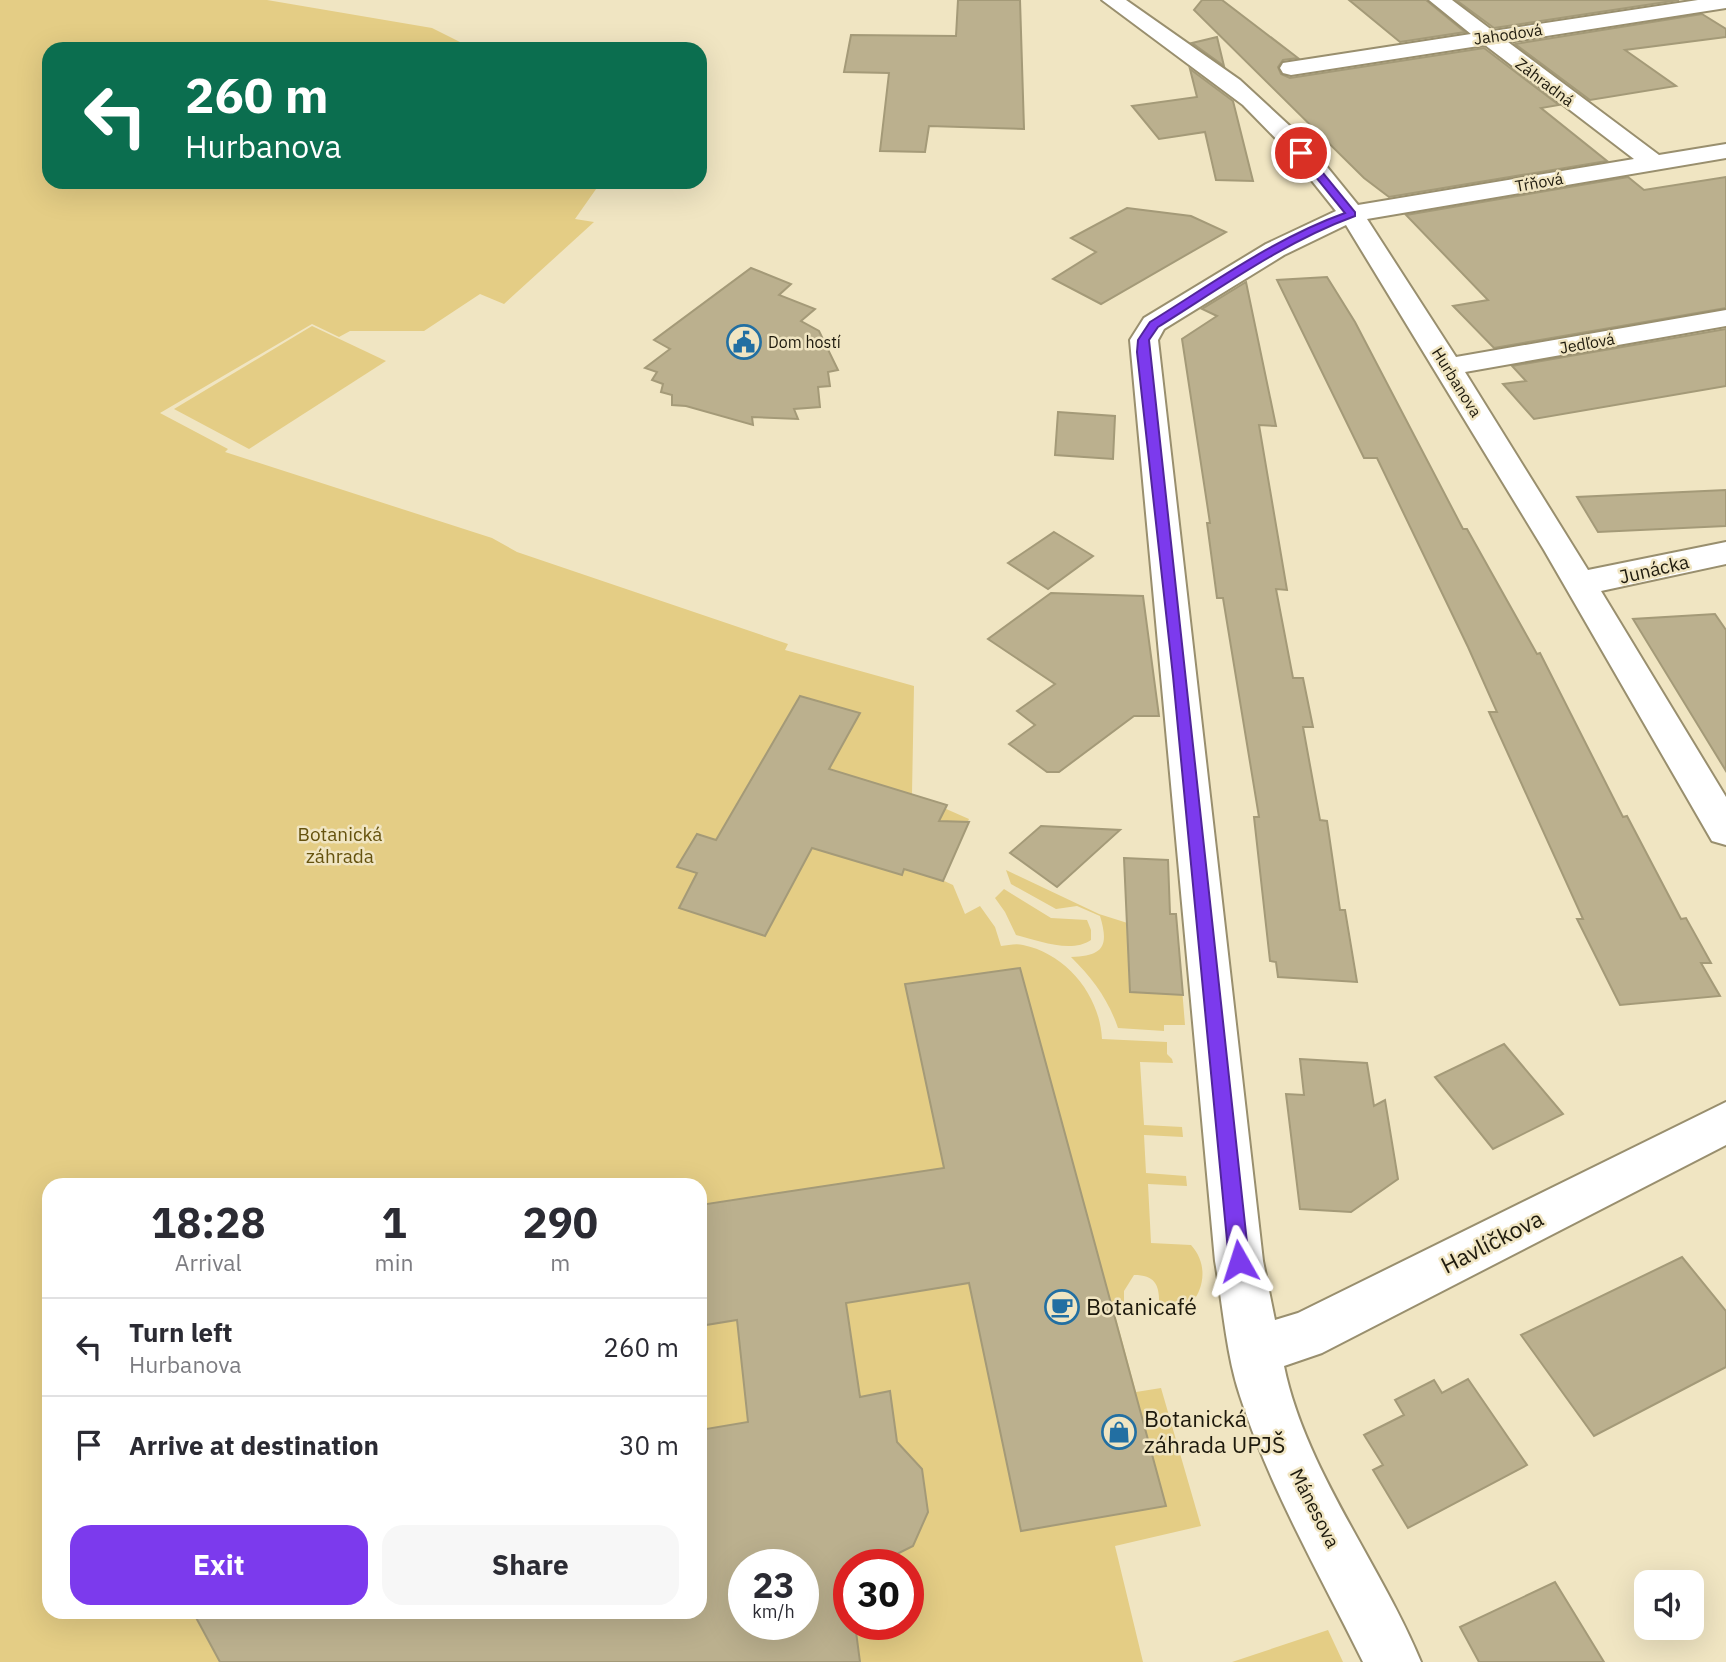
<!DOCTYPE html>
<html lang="en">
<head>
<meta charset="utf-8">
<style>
	:root { --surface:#fff; --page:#f7f7f7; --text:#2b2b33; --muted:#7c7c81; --line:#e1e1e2; --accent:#7c3aed }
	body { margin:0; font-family:"IBM Plex Sans",sans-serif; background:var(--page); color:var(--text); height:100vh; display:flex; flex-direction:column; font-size:26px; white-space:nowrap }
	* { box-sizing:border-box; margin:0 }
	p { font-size:23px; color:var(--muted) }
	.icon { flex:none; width:38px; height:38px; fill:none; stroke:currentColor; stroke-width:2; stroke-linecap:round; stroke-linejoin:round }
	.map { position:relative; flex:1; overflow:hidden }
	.panel { position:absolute; left:42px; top:1178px; width:665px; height:441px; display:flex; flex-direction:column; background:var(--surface); border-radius:21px; box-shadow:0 7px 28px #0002 }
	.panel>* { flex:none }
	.banner { position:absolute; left:42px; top:42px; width:665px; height:147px; border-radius:21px; box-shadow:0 7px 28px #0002; background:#0b6e4f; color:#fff; overflow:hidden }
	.tools { position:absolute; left:1634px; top:1570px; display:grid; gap:14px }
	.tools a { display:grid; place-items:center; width:70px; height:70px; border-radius:14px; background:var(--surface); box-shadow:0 7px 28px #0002; font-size:35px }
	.speed { position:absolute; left:728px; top:1549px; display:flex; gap:14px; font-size:35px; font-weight:700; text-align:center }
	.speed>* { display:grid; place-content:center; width:91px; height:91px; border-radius:50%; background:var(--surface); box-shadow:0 7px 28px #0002; line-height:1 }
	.speed small { font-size:18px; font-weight:400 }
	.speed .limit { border:10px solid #d22; background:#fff; color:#111 }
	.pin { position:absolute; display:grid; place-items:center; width:60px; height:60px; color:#fff; margin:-30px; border:4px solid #fff; border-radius:50%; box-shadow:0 2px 7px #0007 }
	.me { position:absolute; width:77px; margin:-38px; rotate:354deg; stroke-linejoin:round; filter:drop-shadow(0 0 5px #0008) }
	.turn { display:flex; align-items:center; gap:24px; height:147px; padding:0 28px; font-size:32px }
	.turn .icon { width:91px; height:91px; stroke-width:2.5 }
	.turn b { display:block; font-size:49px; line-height:60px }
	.eta { display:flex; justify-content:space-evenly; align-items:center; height:119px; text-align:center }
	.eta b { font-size:42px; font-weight:800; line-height:49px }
	.button { display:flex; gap:14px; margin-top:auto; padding:14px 28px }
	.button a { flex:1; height:80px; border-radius:21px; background:var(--accent); color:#fff; font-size:28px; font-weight:800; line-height:80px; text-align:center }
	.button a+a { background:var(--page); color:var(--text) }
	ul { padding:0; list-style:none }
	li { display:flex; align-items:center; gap:21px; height:98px; padding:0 28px; border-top:2px solid var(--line) }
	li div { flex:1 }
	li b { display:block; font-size:26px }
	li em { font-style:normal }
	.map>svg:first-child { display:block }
	.green { fill:#e4cd85; fill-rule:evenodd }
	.building { fill:#bbb08e; stroke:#a49a78; stroke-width:2; fill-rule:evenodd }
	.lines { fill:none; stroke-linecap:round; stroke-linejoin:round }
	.minor-casing { stroke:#998f6e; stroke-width:4 }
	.minor { fill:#fff; fill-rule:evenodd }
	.route { fill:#7c3aed; stroke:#51269a; stroke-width:2 }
	.labels { text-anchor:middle; stroke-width:5; stroke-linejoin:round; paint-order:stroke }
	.far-street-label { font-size:16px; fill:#1e1a0d; stroke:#f0e5c2 }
	.far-poi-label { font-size:16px; fill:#1e1a0d; stroke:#f0e5c2; text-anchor:start }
	.street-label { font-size:19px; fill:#1e1a0d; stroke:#f0e5c2 }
	.park-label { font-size:19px; fill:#65520d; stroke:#f0e5c2 }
	.near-street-label { font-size:23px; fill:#1e1a0d; stroke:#f0e5c2 }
	.near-poi-label { font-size:23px; fill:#1e1a0d; stroke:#f0e5c2; text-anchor:start }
</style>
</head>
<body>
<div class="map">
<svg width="1726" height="1662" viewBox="0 0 1726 1662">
	<rect width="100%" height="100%" fill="#f0e5c2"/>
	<g class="green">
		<path d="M0,0H267L432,28L474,49H49V182H601L575,219L594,222L504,304L480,294L424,331H350L339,337L312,324L160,413L228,449L225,452L492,538L517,552L788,644L785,650L914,686L912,794L969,819L942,880L953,885L965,914L980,906L995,927L1001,946C1008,945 1017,943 1023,945C1067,954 1100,996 1102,1039L1167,1042V1054L1172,1059L1173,1063L1140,1062L1144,1125L1182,1127L1183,1137L1144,1135L1146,1173L1186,1176L1187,1186L1148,1184L1151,1243L1191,1245C1222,1279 1183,1330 1159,1308C1160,1287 1157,1275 1134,1275L1124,1291V1305L1114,1311L1136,1392L1161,1388L1201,1526L1115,1546L1143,1662H0ZM49,1185H700V1612H49ZM744,1564H803V1624H744ZM849,1564H908V1624H849Z"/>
		<path d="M312,326L386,361L249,449L174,409Z"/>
		<path d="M1006,870L1099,914L1178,939L1185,1025H1164V1031L1118,1028C1108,999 1093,979 1071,957C1104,956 1109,946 1100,916L1077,906L1056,909L1011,884Z"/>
		<path d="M1004,889L1051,918L1087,920L1091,930V940C1071,954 1037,940 1016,935L1005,912L995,898Z"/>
		<path d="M1328,1630L1343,1662H1232Z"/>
	</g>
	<g class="building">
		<path d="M958,0H1020L1024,129L929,126L925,152L880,151L889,73L844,72L851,35L956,36Z"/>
		<path d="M1202,0H1222L1298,58L1283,60L1278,67L1281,74L1290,78L1484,48L1559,105L1541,108L1607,161L1389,197L1364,178L1194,10Z"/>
		<path d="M1349,0H1426L1465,32L1400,42Z"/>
		<path d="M1456,0H1679L1494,28Z"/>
		<path d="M1702,14L1726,29V37L1625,50L1676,86L1590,100L1515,44Z"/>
		<path d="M1217,37L1224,66L1192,43Z"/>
		<path d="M1190,69L1233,101L1253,181L1216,180L1205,132L1159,139L1132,106L1197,97Z"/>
		<path d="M1628,177L1644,190L1726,177V308L1494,348L1453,306L1488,300L1406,215Z"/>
		<path d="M1127,208L1191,216L1226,232L1101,304L1053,279L1096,252L1071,238Z"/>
		<path d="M751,268L791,284L779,295L815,309L801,321L819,331L838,370L828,372L830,386L818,387L820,407L794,409L798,419L752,417L753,425L686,406L672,405V395L661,392L663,384L652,380L657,372L645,368L670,349L654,340Z"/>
		<path d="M1327,277L1355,322L1463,529H1467L1537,654L1540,653L1623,817L1627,816L1681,919L1686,918L1711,963H1701L1720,996L1620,1005L1577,919H1583L1489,712H1497L1468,647L1377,458H1364L1277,280Z"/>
		<path d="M1246,282L1276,426L1259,425L1287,590L1276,589L1293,678H1303L1313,727H1303L1320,820L1327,821L1340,910H1345L1357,982L1278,977L1276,962L1270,961L1254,817H1259L1223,598H1217L1207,523H1210L1182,339L1217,316L1202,309Z"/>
		<path d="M1726,329V386L1534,419L1503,384L1526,381L1512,366Z"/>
		<path d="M1058,412L1115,416L1113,459L1055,455Z"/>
		<path d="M1726,490V526L1598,532L1577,497Z"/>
		<path d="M1054,532L1093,556L1048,589L1008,563Z"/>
		<path d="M1051,593L1143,596L1159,716H1134L1059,772H1047L1009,744L1035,725L1017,711L1055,684L988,639Z"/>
		<path d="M1715,614L1726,630V771L1633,619Z"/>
		<path d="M800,696L860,713L829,769L947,805L939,821L969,822L943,881L904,869L902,875L812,848L765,936L679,908L697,873L677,867L697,834L716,840Z"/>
		<path d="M1041,826L1120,830L1057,887L1010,853Z"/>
		<path d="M1124,858L1168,860L1170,914H1176L1183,995L1130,992Z"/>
		<path d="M1020,968L1166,1506L1021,1531L969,1283L846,1303L860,1397L890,1391L897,1442L922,1469L928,1512L913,1546L877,1564H849V1624H855L860,1662H220L193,1612H700V1430L748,1422L737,1320L700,1326V1205L944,1168L905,984ZM744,1564H803V1624H744Z"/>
		<path d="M1504,1044L1563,1114L1493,1149L1435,1077Z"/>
		<path d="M1300,1059L1367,1063L1374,1106L1385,1100L1398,1179L1351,1212L1300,1209L1286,1094L1304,1095Z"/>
		<path d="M1682,1257L1726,1311V1367L1594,1436L1521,1335Z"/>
		<path d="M1468,1379L1527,1465L1408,1528L1373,1470L1383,1465L1364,1435L1404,1415L1395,1400L1434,1380L1442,1393Z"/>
		<path d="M1555,1582L1604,1662H1479L1460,1627Z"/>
	</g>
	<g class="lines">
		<g class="minor-casing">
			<path id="minor" d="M1102,0H1126L1240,80L1306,141L1358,205L1634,159L1485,45L1291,75L1283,73L1280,68L1283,63L1471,34L1429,0H1452L1493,31L1698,0H1726V8L1508,42L1659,155L1726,144V158L1367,219L1456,357L1726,310V326L1465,372L1588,570L1726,542V564L1601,591L1726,797V845L1712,841L1544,550L1346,225L1284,255L1164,329L1158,340L1263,1261L1275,1320L1298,1313L1726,1102V1145L1322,1353L1284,1366C1305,1469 1381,1565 1421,1662H1363C1320,1575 1270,1489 1240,1396C1226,1354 1223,1306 1215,1261L1130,340L1144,318L1266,244L1336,211L1289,152L1243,105Z"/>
		</g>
		<use href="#minor" class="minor"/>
	</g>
	<path class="route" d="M1298,151H1305L1355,212V216C1284,242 1222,287 1158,327L1149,340L1249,1261L1246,1268L1239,1271L1232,1268L1229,1261L1173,676L1137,352L1138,340L1150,322C1213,283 1275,238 1345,213L1298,155Z"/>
	<defs>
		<g id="civic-ring" transform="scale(1.75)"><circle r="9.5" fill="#f0e5c2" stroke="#226fa2" stroke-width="1.5"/><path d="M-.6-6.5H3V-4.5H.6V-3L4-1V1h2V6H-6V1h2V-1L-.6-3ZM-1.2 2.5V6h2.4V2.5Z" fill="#226fa2"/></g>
		<g id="cafe-ring" transform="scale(1.75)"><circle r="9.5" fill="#f0e5c2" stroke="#226fa2" stroke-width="1.5"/><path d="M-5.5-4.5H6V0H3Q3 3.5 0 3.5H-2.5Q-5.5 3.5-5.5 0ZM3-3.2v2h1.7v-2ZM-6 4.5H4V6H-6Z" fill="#226fa2"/></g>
		<g id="shop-ring" transform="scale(1.75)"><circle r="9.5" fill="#f0e5c2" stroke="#226fa2" stroke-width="1.5"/><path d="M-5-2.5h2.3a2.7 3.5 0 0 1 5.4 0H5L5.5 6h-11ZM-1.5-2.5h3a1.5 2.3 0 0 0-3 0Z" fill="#226fa2"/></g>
	</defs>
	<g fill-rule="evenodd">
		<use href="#civic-ring" x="744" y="342"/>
		<use href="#cafe-ring" x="1062" y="1307"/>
		<use href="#shop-ring" x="1119" y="1432"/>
	</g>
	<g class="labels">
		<g class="far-street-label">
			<text transform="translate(1508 34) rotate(-8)" y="6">Jahodová</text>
			<text transform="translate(1545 82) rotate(37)" y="6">Záhradná</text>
			<text transform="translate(1539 182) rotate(-10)" y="6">Tŕňová</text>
			<text transform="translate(1587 343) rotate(-10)" y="6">Jedľová</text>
			<text transform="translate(1457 382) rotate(58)" y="6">Hurbanova</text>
		</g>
		<g class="far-poi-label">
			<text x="768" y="348">Dom hostí</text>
		</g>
		<g class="street-label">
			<text transform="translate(1654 569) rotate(-13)" y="7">Junácka</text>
			<text transform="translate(1315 1508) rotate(63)" y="7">Mánesova</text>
		</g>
		<g class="park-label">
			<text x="340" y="841">Botanická<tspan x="340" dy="22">záhrada</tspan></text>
		</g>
		<g class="near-street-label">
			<text transform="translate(1492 1242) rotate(-27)" y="8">Havlíčkova</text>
		</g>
		<g class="near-poi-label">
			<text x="1086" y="1315">Botanicafé</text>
			<text x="1144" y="1427">Botanická<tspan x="1144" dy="26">záhrada UPJŠ</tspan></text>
		</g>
	</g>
</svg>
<div class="tools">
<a><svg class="icon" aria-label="sound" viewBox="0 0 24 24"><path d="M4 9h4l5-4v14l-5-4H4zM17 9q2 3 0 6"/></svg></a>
</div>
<div class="speed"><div>23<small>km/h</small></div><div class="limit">30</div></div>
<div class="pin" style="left:1301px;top:153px;background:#d93025"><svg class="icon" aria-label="arrive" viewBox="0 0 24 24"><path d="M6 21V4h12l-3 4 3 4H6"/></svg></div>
<svg class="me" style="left:1239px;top:1261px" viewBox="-20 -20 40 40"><path d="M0-17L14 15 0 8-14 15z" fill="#7c3aed" stroke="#fff" stroke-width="4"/></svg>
<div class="banner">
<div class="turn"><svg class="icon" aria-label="left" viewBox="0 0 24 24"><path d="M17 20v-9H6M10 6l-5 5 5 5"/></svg><div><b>260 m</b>Hurbanova</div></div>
</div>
<section class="panel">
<div class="eta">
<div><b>18:28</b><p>Arrival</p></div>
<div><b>1</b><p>min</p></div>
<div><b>290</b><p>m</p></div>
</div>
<ul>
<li><svg class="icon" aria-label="left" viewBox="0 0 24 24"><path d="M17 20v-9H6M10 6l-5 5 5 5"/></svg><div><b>Turn left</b><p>Hurbanova</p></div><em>260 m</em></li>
<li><svg class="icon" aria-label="arrive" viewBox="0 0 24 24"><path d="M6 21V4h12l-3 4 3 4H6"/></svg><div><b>Arrive at destination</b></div><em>30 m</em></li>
</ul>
<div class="button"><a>Exit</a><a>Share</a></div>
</section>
</div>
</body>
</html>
